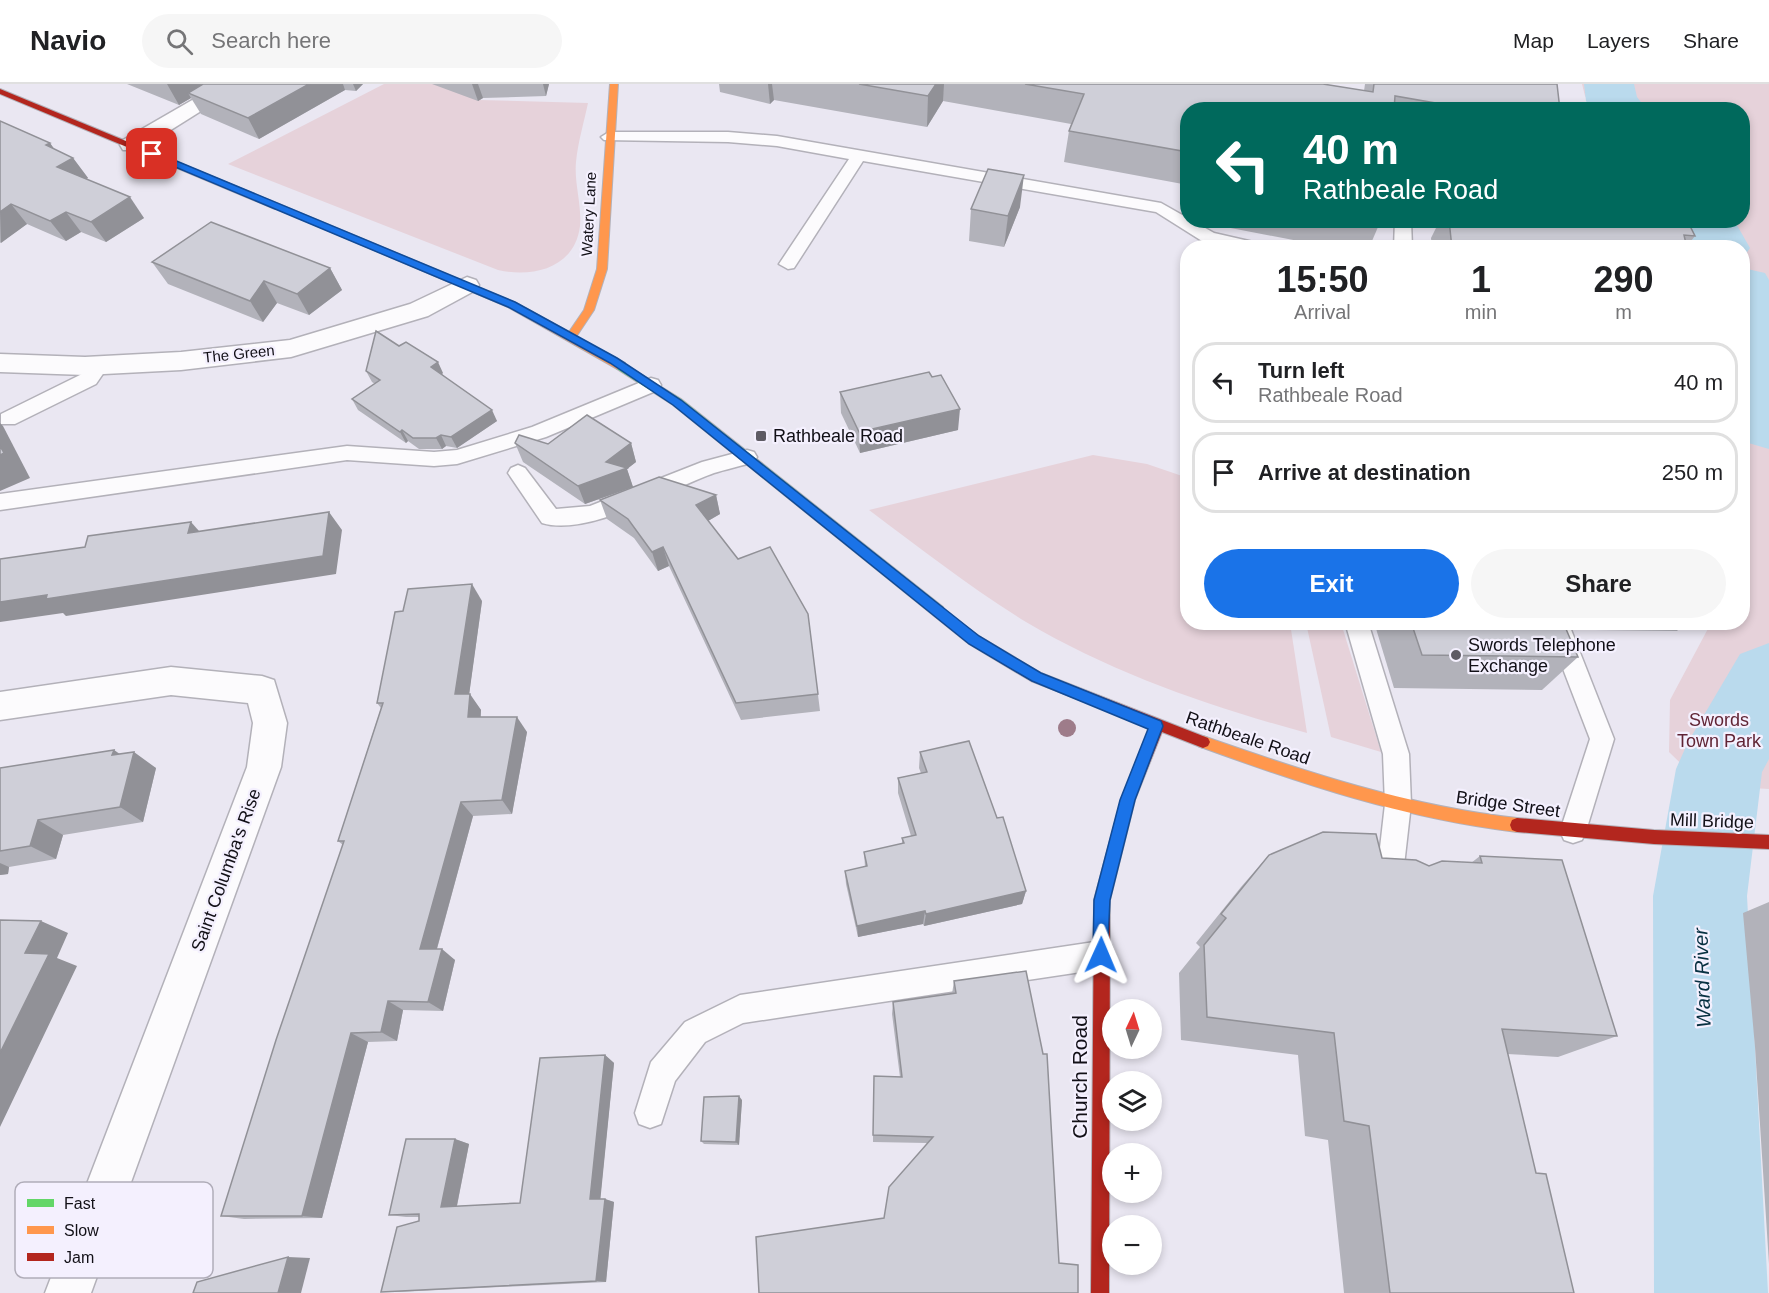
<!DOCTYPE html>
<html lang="en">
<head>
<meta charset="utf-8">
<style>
	:root { --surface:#fff; --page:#f6f6f6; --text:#202124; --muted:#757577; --line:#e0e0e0; --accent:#1a73e8 }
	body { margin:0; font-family:Helvetica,sans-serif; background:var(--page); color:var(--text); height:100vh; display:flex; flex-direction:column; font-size:22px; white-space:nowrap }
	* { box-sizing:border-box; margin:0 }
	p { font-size:20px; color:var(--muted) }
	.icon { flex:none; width:33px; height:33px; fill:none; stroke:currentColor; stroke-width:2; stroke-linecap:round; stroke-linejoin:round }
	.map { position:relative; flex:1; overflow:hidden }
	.panel { position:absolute; left:1180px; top:156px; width:570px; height:390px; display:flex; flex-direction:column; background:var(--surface); border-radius:24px; box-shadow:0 3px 9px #0003 }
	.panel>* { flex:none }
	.guide { position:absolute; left:1180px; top:18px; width:570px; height:126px; border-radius:24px; box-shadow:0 3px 9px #0003; background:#00695c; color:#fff; overflow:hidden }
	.needle { width:39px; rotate:4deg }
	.buttons { position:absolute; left:1102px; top:915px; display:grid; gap:12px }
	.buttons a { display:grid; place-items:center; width:60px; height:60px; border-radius:50%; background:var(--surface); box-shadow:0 3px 9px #0003; font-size:30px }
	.pin { position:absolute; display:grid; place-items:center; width:51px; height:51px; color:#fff; margin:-26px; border-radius:12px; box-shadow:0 3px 9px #0006 }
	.me { position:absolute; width:66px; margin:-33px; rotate:1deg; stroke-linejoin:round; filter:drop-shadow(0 0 4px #0008) }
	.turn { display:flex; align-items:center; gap:21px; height:126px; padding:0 24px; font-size:27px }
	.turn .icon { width:78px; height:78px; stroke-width:2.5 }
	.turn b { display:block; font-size:42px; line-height:51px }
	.eta { display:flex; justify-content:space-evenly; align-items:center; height:102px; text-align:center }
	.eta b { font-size:36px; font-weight:700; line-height:42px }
	.button { display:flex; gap:12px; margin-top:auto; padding:12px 24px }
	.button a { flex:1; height:69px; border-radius:36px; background:var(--accent); color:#fff; font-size:24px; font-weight:700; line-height:69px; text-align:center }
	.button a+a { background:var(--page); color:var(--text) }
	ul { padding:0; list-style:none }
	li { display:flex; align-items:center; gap:18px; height:81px; margin:0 12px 9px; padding:0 12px; border:3px solid var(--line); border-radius:24px }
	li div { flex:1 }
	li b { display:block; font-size:22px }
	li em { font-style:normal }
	header { display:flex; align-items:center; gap:36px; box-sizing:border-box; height:84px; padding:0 30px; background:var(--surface); border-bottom:2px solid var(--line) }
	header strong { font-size:28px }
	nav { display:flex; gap:33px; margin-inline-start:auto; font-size:21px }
	.search { width:420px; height:54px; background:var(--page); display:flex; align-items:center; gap:15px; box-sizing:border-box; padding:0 21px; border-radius:33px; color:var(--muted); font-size:22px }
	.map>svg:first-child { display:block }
	.green { fill:#e6d2da }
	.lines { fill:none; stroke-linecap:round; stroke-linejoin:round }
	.river { fill:#badaed; fill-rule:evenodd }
	.lane-casing { stroke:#b3b1b9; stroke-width:3 }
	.street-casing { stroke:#b3b1b9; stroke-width:3 }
	.fast-casing { stroke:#b3b1b9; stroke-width:2 }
	.slow-casing { stroke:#b3b1b9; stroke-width:2 }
	.jam-casing { stroke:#b3b1b9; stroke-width:2 }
	.lane { fill:#fcfbfd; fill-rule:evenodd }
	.street { fill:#fcfbfd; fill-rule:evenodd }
	.fast { fill:#63d668; fill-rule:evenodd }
	.slow { fill:#ff974d; fill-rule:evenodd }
	.jam { fill:#b3261e; fill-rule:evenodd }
	.tree { fill:#9e7c8a }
	.wall { fill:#b2b2ba }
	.shaded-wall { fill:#919197 }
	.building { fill:#cfcfd8; stroke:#919197; stroke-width:1.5 }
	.route { fill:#1a73e8; stroke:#114b97; stroke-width:1.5 }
	.poi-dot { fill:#5e5b64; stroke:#f4f0fe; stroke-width:2 }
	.labels { text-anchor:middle; stroke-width:4.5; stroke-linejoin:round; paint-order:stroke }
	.far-street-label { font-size:15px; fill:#121017; stroke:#f4f0fe }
	.poi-label { font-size:18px; fill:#121017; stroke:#f4f0fe; text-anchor:start }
	.park-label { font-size:18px; fill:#602435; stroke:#f4f0fe }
	.street-label { font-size:18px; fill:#121017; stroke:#f4f0fe }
	.water-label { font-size:20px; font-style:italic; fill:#083142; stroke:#f4f0fe }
	.near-street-label { font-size:21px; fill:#121017; stroke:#f4f0fe }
	.key { fill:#f4f0fe; stroke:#b0adb9; stroke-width:1.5 }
	.key-label { font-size:16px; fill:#121017 }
</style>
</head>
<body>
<header>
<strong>Navio</strong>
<div class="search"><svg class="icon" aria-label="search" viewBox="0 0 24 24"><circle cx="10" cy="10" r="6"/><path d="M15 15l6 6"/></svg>Search here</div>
<nav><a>Map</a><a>Layers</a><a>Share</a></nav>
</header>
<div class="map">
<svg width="1769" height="1209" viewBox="0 0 1769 1209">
	<rect width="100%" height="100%" fill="#eae7f2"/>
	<g class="green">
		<path d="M384,0H439L479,16L588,19C584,38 578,58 576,78C574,99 582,121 580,142C575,184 533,194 498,186L228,80Z"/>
		<path d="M1582,0H1769V705L1703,701L1669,668L1670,616L1711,539L1743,538V164L1682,163L1670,137L1743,136V26L1594,25L1585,12Z"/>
		<path d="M1093,371L1147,380L1188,394V538L1290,539L1307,649C1211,623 1112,589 1026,538C971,504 921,465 869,426Z"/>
		<path d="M1306,539H1341L1381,668L1331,653Z"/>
	</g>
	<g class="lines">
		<g class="river">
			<path d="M1584,0H1634L1637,13L1647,26H1592L1586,17Z"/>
			<path d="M1676,136H1734L1750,164L1743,174V164H1690Z"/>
			<path d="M1743,184L1765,189L1769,196V365L1745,358L1743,355Z"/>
			<path d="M1769,559V675L1762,688L1747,812L1768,1209H1654L1653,812L1676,685L1688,658L1740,570Z"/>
		</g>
		<g class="lane-casing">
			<g id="lane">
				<path d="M609,48H728L777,52L1161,119L1214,149L1262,160L1264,164H1231L1202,157L1156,128L863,77L794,184L788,185L779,180L849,75L777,62L728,58L604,56L601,53Z"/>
				<path d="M1395,136H1411L1412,164H1394Z"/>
				<path d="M99,275L106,276L109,281L96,300L15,340H1V330L82,290L92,276Z"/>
				<path d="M651,294L658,296L661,301L658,306L546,353L457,380L434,382L347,376L0,426V410L347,362L434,368L457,366L532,343Z"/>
				<path d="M747,366L754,368L757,373L754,378C741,382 727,385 714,389C669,405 589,453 542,439L508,389L511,384L518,381L525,384L556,425L590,422L702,378Z"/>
				<path d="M1345,538H1368L1409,670L1411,720L1402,799L1399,808L1389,812L1379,808L1376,799L1385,720L1383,670Z"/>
				<path d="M1545,538H1568L1614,655L1586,747L1582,756L1573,759L1564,756L1560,747L1590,655Z"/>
				<path d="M1101,857L1111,861L1115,871L1111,881L1101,885L743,939L705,958L675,997L661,1040L650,1044L639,1040L635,1029L651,978L685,938L740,911Z"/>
			</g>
		</g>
		<g class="street-casing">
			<g id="street">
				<path d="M220,0H244L139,66H123L120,61L123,56Z"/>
				<path d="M467,193L476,196L479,201L476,206L428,232L291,273L181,286L85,291L0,288V270L85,273L181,268L290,256L410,220Z"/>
				<path d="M171,583L262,592L274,596L287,639L281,683L91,1209H45L247,683L253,639L248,619L171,611L0,636V608Z"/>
			</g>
		</g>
		<g class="fast-casing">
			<path id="fast" d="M621,278L681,315L943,523L944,527L943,531H933L673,321L617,285V279Z"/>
		</g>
		<g class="slow-casing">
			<g id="slow">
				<path d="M610,0H618L607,185L594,226L576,253L625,279V285H617L508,223L273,123L281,121L516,219L569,248L584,226L597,185Z"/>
				<path d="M1203,652C1306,688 1408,722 1517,734L1522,736L1524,741L1522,746L1517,748C1406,735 1302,700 1198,662L1196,658L1198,654Z"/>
			</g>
		</g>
		<g class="jam-casing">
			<g id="jam">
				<path d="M0,5L281,121L283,123L275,125L0,10Z"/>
				<path d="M938,522L979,552L1041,589L1208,654L1210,658L1208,662L1203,664L1162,648L1135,716L1110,816L1109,1209H1091L1094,816L1121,716L1150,643L1031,597L969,560L933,531L932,527L933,523Z"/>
				<path d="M1517,734L1654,746L1769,751V765L1654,760L1517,748L1512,746L1510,741L1512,736Z"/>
			</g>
		</g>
		<use href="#lane" class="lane"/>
		<use href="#street" class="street"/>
		<use href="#fast" class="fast"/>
		<use href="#slow" class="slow"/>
		<use href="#jam" class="jam"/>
	</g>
	<circle class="tree" cx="1067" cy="644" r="9"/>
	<g class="wall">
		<path d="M127,0H363L356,7L345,6L259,55L201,30L191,14L179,21Z"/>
		<path d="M432,0H549L546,12L483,14L478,17Z"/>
		<path d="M719,0H1323L1364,7L1365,0H1557L1560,26H1188V101L1064,78L1069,47L1071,40L943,17L927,43L774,16L770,20L720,8Z"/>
		<path d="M0,37L50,59L54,65L73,74L88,94L86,95L144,134L106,158L81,148L66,157L27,140L0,159Z"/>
		<path d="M1020,123L1004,163L969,157L971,125Z"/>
		<path d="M1211,136H1381L1369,164H1335L1210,140Z"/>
		<path d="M1440,136H1687L1695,152L1687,162V164H1432L1431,154Z"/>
		<path d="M152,178L330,184L342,206L309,231L277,219L263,238L168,200Z"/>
		<path d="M366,287L443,289L442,290L497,337L457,364L446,362L442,365H419L408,357L406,359L358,326L352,315L375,300L372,298Z"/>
		<path d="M840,308L958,346L860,369L841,329Z"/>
		<path d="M515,359H631L636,378L627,385L633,403L585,420L523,378Z"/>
		<path d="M716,411L720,430L708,437L738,475L808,530L820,627L741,636L669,482L658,487L634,454L607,435L600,416Z"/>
		<path d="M482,517L469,610L481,626V633L527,648L512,730L473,732L437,865L455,876L443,927L403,926L397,957L368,958L322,1134L244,1135L221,1132L343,761L338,757L381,624L377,619Z"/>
		<path d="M1374,538H1563L1578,573L1542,606L1394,604Z"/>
		<path d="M1592,538H1686L1677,547L1595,546Z"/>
		<path d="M114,666L120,670L156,684L143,738L63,751L56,775L9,783L8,790L0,791V684Z"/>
		<path d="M920,668L997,734L1026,807L1022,820L924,842L923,840L858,853L846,800L845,787L865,783L864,768L902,760V754L911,752L898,709V694L921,689L919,684Z"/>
		<path d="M1269,771L1382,774L1429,782L1471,779L1480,772L1617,952L1558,973L1507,970L1536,1089L1574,1209H1344L1328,1056L1305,1052L1298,971L1181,956L1179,889L1200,863L1196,859L1241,803Z"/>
		<path d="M1769,818V1180L1755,963L1743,829Z"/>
		<path d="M954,897L1059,1179L1078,1209L884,1134L927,1059L873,1058V1051L900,993L892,930L893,918L952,910Z"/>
		<path d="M605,971L614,979L600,1115H605L614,1118L606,1198L398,1208H381L419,1137V1133H406L389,1131L455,1055L469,1060L457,1122L520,1119Z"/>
		<path d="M742,1016L739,1061L704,1060L701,1057Z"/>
	</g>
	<g class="shaded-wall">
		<path d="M167,0H216L188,9L191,14L179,21Z"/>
		<path d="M309,0H343L345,6L259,55L248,34Z"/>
		<path d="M353,0H363L356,7Z"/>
		<path d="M472,0H478L483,14L478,17Z"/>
		<path d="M543,0H549L546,12Z"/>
		<path d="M768,0H772L774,16L770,20Z"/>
		<path d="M936,0H944L943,17L927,43L928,12Z"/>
		<path d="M50,59L64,79L73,74L88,94L71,103L57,83L46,61Z"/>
		<path d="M1024,91L1020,123L1004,163L1008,132Z"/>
		<path d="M130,113L144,134L106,158L91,138Z"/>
		<path d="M11,120L27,140L1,159L0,128Z"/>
		<path d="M66,128L81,148L66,157L50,137Z"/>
		<path d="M330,184L342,206L309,231L297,210Z"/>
		<path d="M264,197L277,219L263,238L250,217Z"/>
		<path d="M438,278L443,289L437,294L431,283Z"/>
		<path d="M960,325L958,346L860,369L859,348Z"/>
		<path d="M492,326L497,337L457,364L451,353Z"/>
		<path d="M0,339L3,342L30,394L0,407Z"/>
		<path d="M402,346L408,357L406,359L400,348Z"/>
		<path d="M441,351L446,362L442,365L436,354Z"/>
		<path d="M631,359L636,378L627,385L633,403L585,420L578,402L606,378Z"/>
		<path d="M716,411L720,430L701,441L696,421Z"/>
		<path d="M329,428L342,446L336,490L66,532L63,529L0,538V518Z"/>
		<path d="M191,438L207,456L188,449Z"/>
		<path d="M663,463L669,482L658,487L652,468Z"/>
		<path d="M472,500L482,517L467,626L455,610Z"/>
		<path d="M470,610L481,626L479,648L468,633Z"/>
		<path d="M517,633L527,648L512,730L502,716Z"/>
		<path d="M114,666L131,679L134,668L156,684L143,738L120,723L112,671Z"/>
		<path d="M461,718L473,732L434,875L420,865Z"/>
		<path d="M38,736L63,751L56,775L30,762Z"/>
		<path d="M0,779L9,783L8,790L0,791Z"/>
		<path d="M1026,807L1022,820L924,842L926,830Z"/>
		<path d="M925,827L923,840L858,853L857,842Z"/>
		<path d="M41,837L68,849L57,874L77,882L0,1043V969L25,869Z"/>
		<path d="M442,865L455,876L443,927L428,918Z"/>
		<path d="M388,917L403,926L397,957L381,948Z"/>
		<path d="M351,949L368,958L322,1134L302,1132Z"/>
		<path d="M605,971L614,979L600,1119L590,1115Z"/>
		<path d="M739,1012L742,1016L739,1061L736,1058Z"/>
		<path d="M455,1055L469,1060L456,1126L441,1123Z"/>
		<path d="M605,1115L614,1118L606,1198L596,1197Z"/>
		<path d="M288,1173L310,1174L301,1209H278Z"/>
	</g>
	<g class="building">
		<path d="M203,0H309L248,34L188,9Z"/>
		<path d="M859,0H936L928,12Z"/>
		<path d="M1025,0H1323L1373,8L1374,0H1557L1560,26H1476L1395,12L1394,26H1188V68L1069,47L1084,10Z"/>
		<path d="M0,37L50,59L46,61L73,74L57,83L130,113L91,138L66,128L50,137L11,120L0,128Z"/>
		<path d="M988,85L1024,91L1008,132L971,125Z"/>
		<path d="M1449,136H1687L1695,152L1684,151L1687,164H1452Z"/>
		<path d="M211,138L330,184L297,210L264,197L250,217L152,178Z"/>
		<path d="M376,247L399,262L406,258L438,278L431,283L492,326L451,353L441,351L436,354H413L402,346L400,348L352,315L380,296L366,287Z"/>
		<path d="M929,288L932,293L941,291L960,325L859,348L840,308Z"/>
		<path d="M587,331L631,359L606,378L627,384L578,402L515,359L519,351L548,360Z"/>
		<path d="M0,362L4,369L0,371Z"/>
		<path d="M659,393L716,411L696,421L738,475L770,463L808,530L818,610L736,619L663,463L652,468L628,435L600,416Z"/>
		<path d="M329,428L323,472L46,515L47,511L0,518V475L85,463L88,452L191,438L188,449Z"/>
		<path d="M472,500L455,610H470L468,633H517L502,716L461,718L420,865H442L428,918L388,917L381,948L351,949L302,1132H221L276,956L344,757H338L383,619H377L395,528L403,527L408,505Z"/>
		<path d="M1411,538H1563L1578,573L1422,571Z"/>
		<path d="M969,657L997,734L1003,733L1026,807L926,830L925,827L857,842L845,787L867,782L864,768L904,759L902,754L916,751L898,694L927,688L920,668Z"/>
		<path d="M114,666L112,671L134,668L120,723L38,736L30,762L0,767V684Z"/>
		<path d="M1323,748L1376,750L1382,774L1416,776L1429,782L1442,777L1482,779L1480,772L1562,776L1617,952L1502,945L1536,1089L1546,1090L1574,1209H1390L1369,1042L1344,1037L1334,949L1207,933L1204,861L1226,834L1221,830L1269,771Z"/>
		<path d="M0,836L41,837L25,869L49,870L0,969Z"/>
		<path d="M1026,887L1043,970H1047L1059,1179L1078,1181V1209H759L756,1153L884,1134L889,1103L933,1053L873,1051L874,992L902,993L893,918L956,909L954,897Z"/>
		<path d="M605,971L590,1115H605L596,1197L381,1208L397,1143L419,1137V1130L389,1131L406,1055H455L441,1123L520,1119L540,974Z"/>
		<path d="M739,1012L736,1058L701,1057L704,1013Z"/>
		<path d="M288,1173L278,1209H193L197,1198Z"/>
	</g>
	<path class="route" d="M149,68H155L515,218L617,274L681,316L979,552L1041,589L1161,637L1163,642L1135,716L1110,816L1107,876L1101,879L1095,876L1093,871L1094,816L1120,716L1148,645L1032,597L969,560L673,321L610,279L508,223L149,72Z"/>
	<g class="poi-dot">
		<rect x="755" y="346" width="12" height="12" rx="3"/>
		<circle cx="1456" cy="571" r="6"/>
	</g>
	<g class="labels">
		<g class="far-street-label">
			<text transform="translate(589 130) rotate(-87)" y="5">Watery Lane</text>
			<text transform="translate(239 270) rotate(-6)" y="5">The Green</text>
		</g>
		<g class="poi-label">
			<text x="773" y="358">Rathbeale Road</text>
			<text x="1468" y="567">Swords Telephone<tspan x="1468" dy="21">Exchange</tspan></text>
		</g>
		<g class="park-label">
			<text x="1719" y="642">Swords<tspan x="1719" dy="21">Town Park</tspan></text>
		</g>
		<g class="street-label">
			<text transform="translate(1248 654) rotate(19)" y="6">Rathbeale Road</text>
			<text transform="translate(1508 720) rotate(8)" y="6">Bridge Street</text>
			<text transform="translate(1712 737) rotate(2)" y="6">Mill Bridge</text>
			<text transform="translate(226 786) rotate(-70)" y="6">Saint Columba's Rise</text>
		</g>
		<g class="water-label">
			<text transform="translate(1702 894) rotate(-92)" y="7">Ward River</text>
		</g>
		<g class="near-street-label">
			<text transform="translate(1080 993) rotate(-90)" y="7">Church Road</text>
		</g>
	</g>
	<rect x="15" y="1098" width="198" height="96" rx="9" class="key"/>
	<rect x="27" y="1115" width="27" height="8" fill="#63d668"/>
	<rect x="27" y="1142" width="27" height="8" fill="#ff974d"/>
	<rect x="27" y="1169" width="27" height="8" fill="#b3261e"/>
	<g class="key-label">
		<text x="64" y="1125">Fast</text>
		<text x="64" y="1152">Slow</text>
		<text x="64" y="1179">Jam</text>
	</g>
</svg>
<div class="buttons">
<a><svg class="needle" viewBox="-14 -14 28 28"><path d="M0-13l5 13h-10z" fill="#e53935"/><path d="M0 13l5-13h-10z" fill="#757577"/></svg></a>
<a><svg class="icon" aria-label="layers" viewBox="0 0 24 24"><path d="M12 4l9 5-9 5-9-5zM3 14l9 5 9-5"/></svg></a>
<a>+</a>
<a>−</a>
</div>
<div class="pin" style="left:152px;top:70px;background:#d93025"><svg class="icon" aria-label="arrive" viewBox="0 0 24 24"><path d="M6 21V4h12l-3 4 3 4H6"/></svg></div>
<svg class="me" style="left:1101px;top:871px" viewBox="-20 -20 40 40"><path d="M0-17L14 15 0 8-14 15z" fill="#1a73e8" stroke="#fff" stroke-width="4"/></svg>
<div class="guide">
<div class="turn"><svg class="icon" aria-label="left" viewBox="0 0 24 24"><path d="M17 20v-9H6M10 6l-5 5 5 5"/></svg><div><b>40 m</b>Rathbeale Road</div></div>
</div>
<section class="panel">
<div class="eta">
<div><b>15:50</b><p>Arrival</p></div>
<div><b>1</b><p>min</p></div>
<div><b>290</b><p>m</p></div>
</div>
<ul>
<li><svg class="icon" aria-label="left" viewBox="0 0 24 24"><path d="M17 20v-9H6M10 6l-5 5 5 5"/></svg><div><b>Turn left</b><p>Rathbeale Road</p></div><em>40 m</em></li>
<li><svg class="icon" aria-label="arrive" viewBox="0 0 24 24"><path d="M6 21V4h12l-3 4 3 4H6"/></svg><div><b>Arrive at destination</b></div><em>250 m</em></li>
</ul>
<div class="button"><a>Exit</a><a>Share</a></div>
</section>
</div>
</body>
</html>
